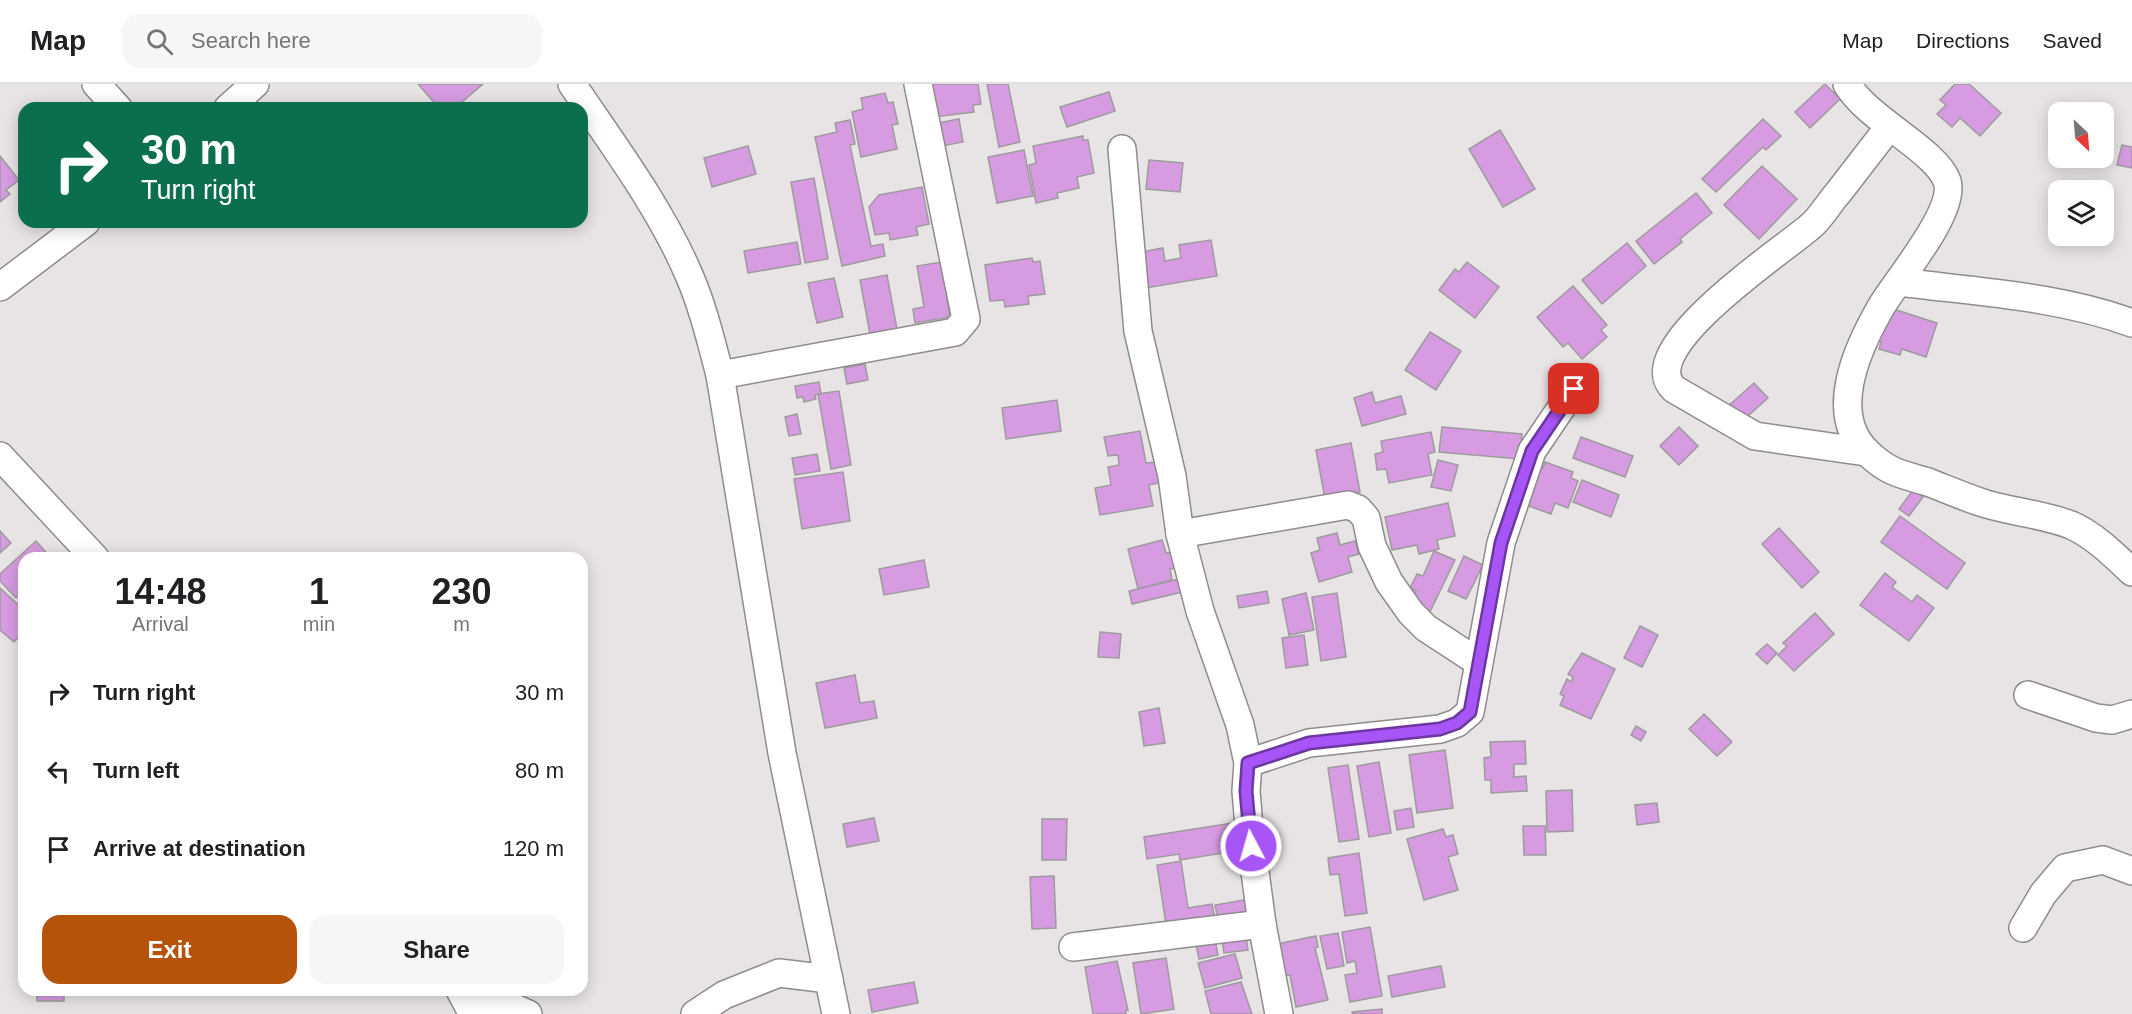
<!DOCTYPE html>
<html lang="en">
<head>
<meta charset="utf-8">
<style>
	:root { --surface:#fff; --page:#f6f6f6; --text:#202124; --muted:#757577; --line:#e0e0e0; --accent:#b45309 }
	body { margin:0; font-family:Arial,sans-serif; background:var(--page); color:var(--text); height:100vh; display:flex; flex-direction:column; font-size:22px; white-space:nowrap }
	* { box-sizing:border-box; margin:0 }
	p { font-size:20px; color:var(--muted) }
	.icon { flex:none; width:33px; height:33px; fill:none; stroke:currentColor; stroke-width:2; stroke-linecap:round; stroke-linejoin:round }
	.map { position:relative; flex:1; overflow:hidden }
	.details { position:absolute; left:18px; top:468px; width:570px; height:444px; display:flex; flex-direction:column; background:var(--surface); border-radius:18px; box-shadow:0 3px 15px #0003 }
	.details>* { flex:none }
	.top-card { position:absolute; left:18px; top:18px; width:570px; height:126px; border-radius:18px; box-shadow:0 3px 15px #0003; background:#0b6e4f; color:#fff; overflow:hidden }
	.needle { width:39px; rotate:154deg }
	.tools { position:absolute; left:2048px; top:18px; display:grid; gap:12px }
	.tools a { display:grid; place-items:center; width:66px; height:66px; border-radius:12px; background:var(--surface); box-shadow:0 3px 15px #0003; font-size:30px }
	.pin { position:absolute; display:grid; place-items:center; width:51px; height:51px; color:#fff; margin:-26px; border-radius:12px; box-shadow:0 3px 9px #0006 }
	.me { position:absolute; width:66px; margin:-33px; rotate:354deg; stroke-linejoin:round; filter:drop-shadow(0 0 4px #0008) }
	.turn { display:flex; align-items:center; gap:21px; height:126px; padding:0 24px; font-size:27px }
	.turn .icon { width:78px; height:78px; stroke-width:2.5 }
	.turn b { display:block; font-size:42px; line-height:51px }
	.eta { display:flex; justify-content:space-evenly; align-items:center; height:102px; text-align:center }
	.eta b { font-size:36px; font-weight:700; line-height:42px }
	.button { display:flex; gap:12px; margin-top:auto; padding:12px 24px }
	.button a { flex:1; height:69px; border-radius:18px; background:var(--accent); color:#fff; font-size:24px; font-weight:700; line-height:69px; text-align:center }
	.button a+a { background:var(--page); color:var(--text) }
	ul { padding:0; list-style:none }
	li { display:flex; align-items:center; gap:18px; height:78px; padding:0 24px }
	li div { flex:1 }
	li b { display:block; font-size:22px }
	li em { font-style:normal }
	header { display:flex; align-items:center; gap:36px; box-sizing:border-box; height:84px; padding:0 30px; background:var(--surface); border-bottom:2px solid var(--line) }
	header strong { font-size:28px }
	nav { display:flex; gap:33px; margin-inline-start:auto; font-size:21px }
	.search { width:420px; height:54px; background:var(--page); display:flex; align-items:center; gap:15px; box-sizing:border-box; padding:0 21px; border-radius:18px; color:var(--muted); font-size:22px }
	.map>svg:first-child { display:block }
	.building { fill:#d69be0; stroke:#9d9b9e; stroke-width:1.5 }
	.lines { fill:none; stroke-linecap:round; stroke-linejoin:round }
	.minor-casing { stroke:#908c8e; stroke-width:30 }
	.minor { stroke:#fff; stroke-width:27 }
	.route-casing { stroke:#6d37a1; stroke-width:15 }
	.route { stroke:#a855f7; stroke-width:10 }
</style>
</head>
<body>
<header>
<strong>Map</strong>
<div class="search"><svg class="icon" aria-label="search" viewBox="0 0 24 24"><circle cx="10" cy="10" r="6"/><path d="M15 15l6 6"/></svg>Search here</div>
<nav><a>Map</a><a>Directions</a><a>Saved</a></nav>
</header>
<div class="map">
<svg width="2132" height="930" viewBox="0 0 2132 930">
	<rect width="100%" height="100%" fill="#e8e4e5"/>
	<g class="building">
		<path d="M418,0H483L455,24H439Z"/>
		<path d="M930,0H978L981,20L973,21L974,28L934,33Z"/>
		<path d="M987,0H1008L1020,58L999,63Z"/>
		<path d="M1825,0L1840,15L1810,44L1795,28Z"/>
		<path d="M1955,0H1969L2001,29L1980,52L1960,34L1952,43L1937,30L1946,21L1940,16Z"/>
		<path d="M1109,8L1115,27L1067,43L1060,23Z"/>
		<path d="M885,9L888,19L893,18L898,40L892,41L897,65L861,73L852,28L863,25L861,14Z"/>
		<path d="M959,35L963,58L941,62L938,39Z"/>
		<path d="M1763,35L1781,52L1766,66L1763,63L1716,108L1702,95Z"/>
		<path d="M850,36L855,60L850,61L871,162L883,160L885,172L842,182L815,53L837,48L835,39Z"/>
		<path d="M1500,46L1535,105L1503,123L1469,65Z"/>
		<path d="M1083,52V56H1088L1094,89L1077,93L1079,104L1057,109L1058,114L1036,119L1029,81L1036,79L1033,62Z"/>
		<path d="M2122,61L2132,63V84L2117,81Z"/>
		<path d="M748,62L756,90L712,103L704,74Z"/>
		<path d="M1024,66L1033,112L997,119L988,73Z"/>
		<path d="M0,72L19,96L6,106L10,110L0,118Z"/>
		<path d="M1149,76L1183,79L1180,108L1146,105Z"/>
		<path d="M1762,82L1797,115L1759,155L1724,121Z"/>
		<path d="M814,94L828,175L805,179L791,98Z"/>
		<path d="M922,103L929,140L916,143L918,151L890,156L889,149L875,151L869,123L879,111Z"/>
		<path d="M1696,109L1712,129L1680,155L1682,158L1654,180L1636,157Z"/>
		<path d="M1211,156L1217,192L1146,204L1141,168L1163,164L1165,177L1181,174L1179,161Z"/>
		<path d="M797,158L801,180L748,189L744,167Z"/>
		<path d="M1627,159L1646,182L1602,220L1582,196Z"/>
		<path d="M1032,174L1033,178L1040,177L1045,210L1028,212L1029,220L1005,223L1004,216L990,217L985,181Z"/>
		<path d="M941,178L950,233L915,239L913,225L924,223L917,182Z"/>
		<path d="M1467,178L1499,203L1475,234L1439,206L1455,185L1459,188Z"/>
		<path d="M887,191L897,245L870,250L860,196Z"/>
		<path d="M834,194L843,233L817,239L808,199Z"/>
		<path d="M1573,202L1607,241L1601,246L1607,253L1582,275L1568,259L1563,263L1537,233Z"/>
		<path d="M1884,222L1937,239L1926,273L1902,265L1900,271L1879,265L1881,258L1873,255Z"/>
		<path d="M1430,248L1461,267L1436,306L1405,286Z"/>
		<path d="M865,280L868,296L847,300L844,284Z"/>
		<path d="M819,298L821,310L815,311L816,315L804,318L803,313L797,314L795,302Z"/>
		<path d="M1754,299L1768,314L1740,339L1726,324Z"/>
		<path d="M839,307L851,381L831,385L818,310Z"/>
		<path d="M1372,308L1375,319L1401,312L1406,330L1362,342L1354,314Z"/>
		<path d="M1057,316L1061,347L1006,355L1002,324Z"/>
		<path d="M797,330L801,350L789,352L785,333Z"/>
		<path d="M1442,343L1522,350L1520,375L1439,368Z"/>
		<path d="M1679,343L1698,362L1679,381L1660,362Z"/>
		<path d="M1140,347L1146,379L1155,378L1159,399L1149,401L1153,422L1100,431L1095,404L1111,401L1108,383L1119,381L1118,371L1108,372L1104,353Z"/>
		<path d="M1431,348L1435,368L1428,370L1432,391L1389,399L1386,385L1377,386L1375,370L1383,368L1381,357Z"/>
		<path d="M1581,353L1633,372L1625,393L1573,374Z"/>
		<path d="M1351,359L1360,408L1325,415L1316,366Z"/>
		<path d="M817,370L820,387L795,391L792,374Z"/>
		<path d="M1438,376L1458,381L1451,407L1431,403Z"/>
		<path d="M1545,378L1573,388L1571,394L1578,397L1568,424L1555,419L1551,430L1523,420L1538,382L1543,384Z"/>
		<path d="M843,388L850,437L802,445L794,395Z"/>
		<path d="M1582,396L1619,411L1611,433L1573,418Z"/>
		<path d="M1913,406L1923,413L1909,432L1899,425Z"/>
		<path d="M1448,419L1455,452L1437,456L1439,465L1419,470L1417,461L1392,466L1385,433Z"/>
		<path d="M1900,432L1965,479L1947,505L1881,458Z"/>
		<path d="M1779,444L1819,488L1802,504L1762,460Z"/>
		<path d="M0,447L11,459L0,469Z"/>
		<path d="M1337,449L1340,461L1355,457L1359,470L1348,473L1352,488L1319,498L1311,469L1320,466L1317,454Z"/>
		<path d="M1162,456L1166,469L1173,468L1177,484L1170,485L1172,496L1138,505L1128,465Z"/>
		<path d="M36,457L51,474H24V497L21,500L24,506L16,514L0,497V490Z"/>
		<path d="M1434,467L1455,476L1428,532L1408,523L1416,507L1410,504L1417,490L1423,492Z"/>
		<path d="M1464,472L1483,481L1466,515L1448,507Z"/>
		<path d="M924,476L929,503L884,511L879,485Z"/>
		<path d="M1885,489L1896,498L1892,503L1912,518L1917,511L1934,524L1909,557L1860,521Z"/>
		<path d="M1187,493L1191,506L1132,520L1129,507Z"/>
		<path d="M0,504L24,526V547L14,558L0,546Z"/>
		<path d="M1267,507L1269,519L1239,524L1237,512Z"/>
		<path d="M1306,509L1314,546L1289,551L1282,515Z"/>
		<path d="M1337,509L1346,573L1321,577L1312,513Z"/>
		<path d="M1815,529L1834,550L1794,587L1778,571L1787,562L1783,559Z"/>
		<path d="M1640,542L1658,551L1642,583L1624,574Z"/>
		<path d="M1100,548L1121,550L1119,574L1098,573Z"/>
		<path d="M1304,551L1308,581L1286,584L1282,554Z"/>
		<path d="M1767,560L1777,569L1767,580L1756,570Z"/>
		<path d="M1582,569L1615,585L1591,635L1560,621L1564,612L1560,610L1567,595L1571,598L1573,593L1568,590Z"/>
		<path d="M855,591L860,619L874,617L877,634L825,644L816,599Z"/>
		<path d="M1159,624L1165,659L1144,662L1139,628Z"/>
		<path d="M1704,630L1732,658L1717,672L1689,645Z"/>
		<path d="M1636,642L1646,648L1641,657L1631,651Z"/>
		<path d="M1525,657L1526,680H1514V693L1526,692L1527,707L1491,709V696H1485L1484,674L1491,673L1490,658Z"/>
		<path d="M1445,666L1453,724L1417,729L1409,671Z"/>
		<path d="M1379,678L1391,749L1369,753L1357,682Z"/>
		<path d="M1348,681L1359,755L1339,758L1328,684Z"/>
		<path d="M1572,706L1573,747L1547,748L1546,707Z"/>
		<path d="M1657,719L1659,738L1637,741L1635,721Z"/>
		<path d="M1411,724L1414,743L1397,746L1394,727Z"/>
		<path d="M874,734L879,757L847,763L843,740Z"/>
		<path d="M1042,735H1067L1066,776H1042Z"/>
		<path d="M1232,739L1236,767L1180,776L1179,770L1147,775L1144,753Z"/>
		<path d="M1523,742H1545L1546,771H1524Z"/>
		<path d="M1443,745L1446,753L1453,751L1458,770L1448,773L1458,806L1424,816L1407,755Z"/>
		<path d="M1359,769L1367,829L1345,832L1339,790L1330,791L1328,774Z"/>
		<path d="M1181,777L1188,824L1212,820L1216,839L1167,847L1157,781Z"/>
		<path d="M1054,792L1056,844L1032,845L1030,793Z"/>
		<path d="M1249,815L1252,833L1219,840L1215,821Z"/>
		<path d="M1370,843L1382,912L1350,918L1345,891L1357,889L1355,877L1347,879L1342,848Z"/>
		<path d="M1338,849L1344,882L1327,885L1320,852Z"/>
		<path d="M1246,852L1248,866L1224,869L1222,856Z"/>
		<path d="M1316,852L1318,863L1315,864L1328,916L1296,923L1290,891L1283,892L1277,860Z"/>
		<path d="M1215,856L1218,871L1199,875L1196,860Z"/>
		<path d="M1235,870L1242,894L1205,904L1198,879Z"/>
		<path d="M1166,874L1174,925L1141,930L1133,879Z"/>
		<path d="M1117,877L1128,926H1126V930H1093L1085,883Z"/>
		<path d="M1441,882L1445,903L1392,913L1388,892Z"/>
		<path d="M914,898L918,919L872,928L868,906Z"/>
		<path d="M1241,898L1252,930H1211L1205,907Z"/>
		<rect x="37" y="906" width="27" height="11"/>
		<path d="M1382,925V930H1353L1352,928Z"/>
	</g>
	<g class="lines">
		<g class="minor-casing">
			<g id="minor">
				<path d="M96,0L118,24"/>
				<path d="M572,0C613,61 660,123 689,191C703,223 711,257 720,291L782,669L836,930"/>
				<path d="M1847,0C1867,35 1936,66 1947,97C1957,127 1896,197 1881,223C1858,263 1826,330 1868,369C1889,389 1901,390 1928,398C1946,405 1964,413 1983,419C2011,428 2043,430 2071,441C2094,451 2114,471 2132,488"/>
				<path d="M228,24L255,0"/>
				<path d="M1122,65L1138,247L1172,392L1180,450L1200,527L1240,641L1248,679L1246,707L1249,743L1262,840L1279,930"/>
				<path d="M1900,198C1977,208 2059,212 2132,239"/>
				<path d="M0,203L86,138"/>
				<path d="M720,291L955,248L966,235L918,0"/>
				<path d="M1866,368L1755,352L1674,305C1631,265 1787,164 1812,141C1822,132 1829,119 1838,109C1855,87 1872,65 1889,43"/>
				<path d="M0,372L95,474"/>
				<path d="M1180,450L1348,421L1358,425L1366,434L1372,462L1389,498L1411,529L1426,544L1478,578"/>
				<path d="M2028,611L2096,634L2112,636L2132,630"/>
				<path d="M1248,679L1309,659L1440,645L1457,639L1470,628L1501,459L1532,367L1574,305"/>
				<path d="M2023,844L2043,810L2065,784L2103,776L2132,787"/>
				<path d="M1073,863L1262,840"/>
				<path d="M460,906L471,927H478L499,917L528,930"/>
				<path d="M695,930L724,911L779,889L829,895"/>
			</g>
		</g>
		<use href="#minor" class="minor"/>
	</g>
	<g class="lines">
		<g class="route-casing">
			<path id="route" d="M1251,762L1246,707L1248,679L1309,659L1440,645L1457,639L1470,628L1501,459L1532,367L1574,305"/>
		</g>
		<use href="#route" class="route"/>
	</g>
</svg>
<div class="tools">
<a><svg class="needle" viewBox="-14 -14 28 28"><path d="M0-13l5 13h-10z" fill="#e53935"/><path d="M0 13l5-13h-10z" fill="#757577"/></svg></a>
<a><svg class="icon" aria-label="layers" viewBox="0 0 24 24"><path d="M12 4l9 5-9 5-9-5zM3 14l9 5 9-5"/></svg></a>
</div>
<div class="pin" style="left:1574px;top:305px;background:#d93025"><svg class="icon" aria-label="arrive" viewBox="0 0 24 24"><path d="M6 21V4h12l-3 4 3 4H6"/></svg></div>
<svg class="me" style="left:1251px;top:762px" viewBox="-20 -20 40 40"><circle r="17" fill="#a855f7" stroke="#fff" stroke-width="3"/><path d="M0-11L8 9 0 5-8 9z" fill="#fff"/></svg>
<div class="top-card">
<div class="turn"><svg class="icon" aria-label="right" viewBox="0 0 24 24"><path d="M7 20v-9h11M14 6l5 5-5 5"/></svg><div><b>30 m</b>Turn right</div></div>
</div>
<section class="details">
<div class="eta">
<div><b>14:48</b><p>Arrival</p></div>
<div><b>1</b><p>min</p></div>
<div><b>230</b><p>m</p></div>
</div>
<ul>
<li><svg class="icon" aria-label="right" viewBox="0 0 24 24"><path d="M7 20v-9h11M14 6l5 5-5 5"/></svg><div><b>Turn right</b></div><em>30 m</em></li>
<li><svg class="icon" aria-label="left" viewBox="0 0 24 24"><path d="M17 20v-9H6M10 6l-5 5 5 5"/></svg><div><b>Turn left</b></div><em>80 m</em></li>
<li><svg class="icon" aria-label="arrive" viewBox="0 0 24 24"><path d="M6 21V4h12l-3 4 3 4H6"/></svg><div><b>Arrive at destination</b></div><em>120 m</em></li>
</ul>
<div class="button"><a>Exit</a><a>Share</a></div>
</section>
</div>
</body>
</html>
